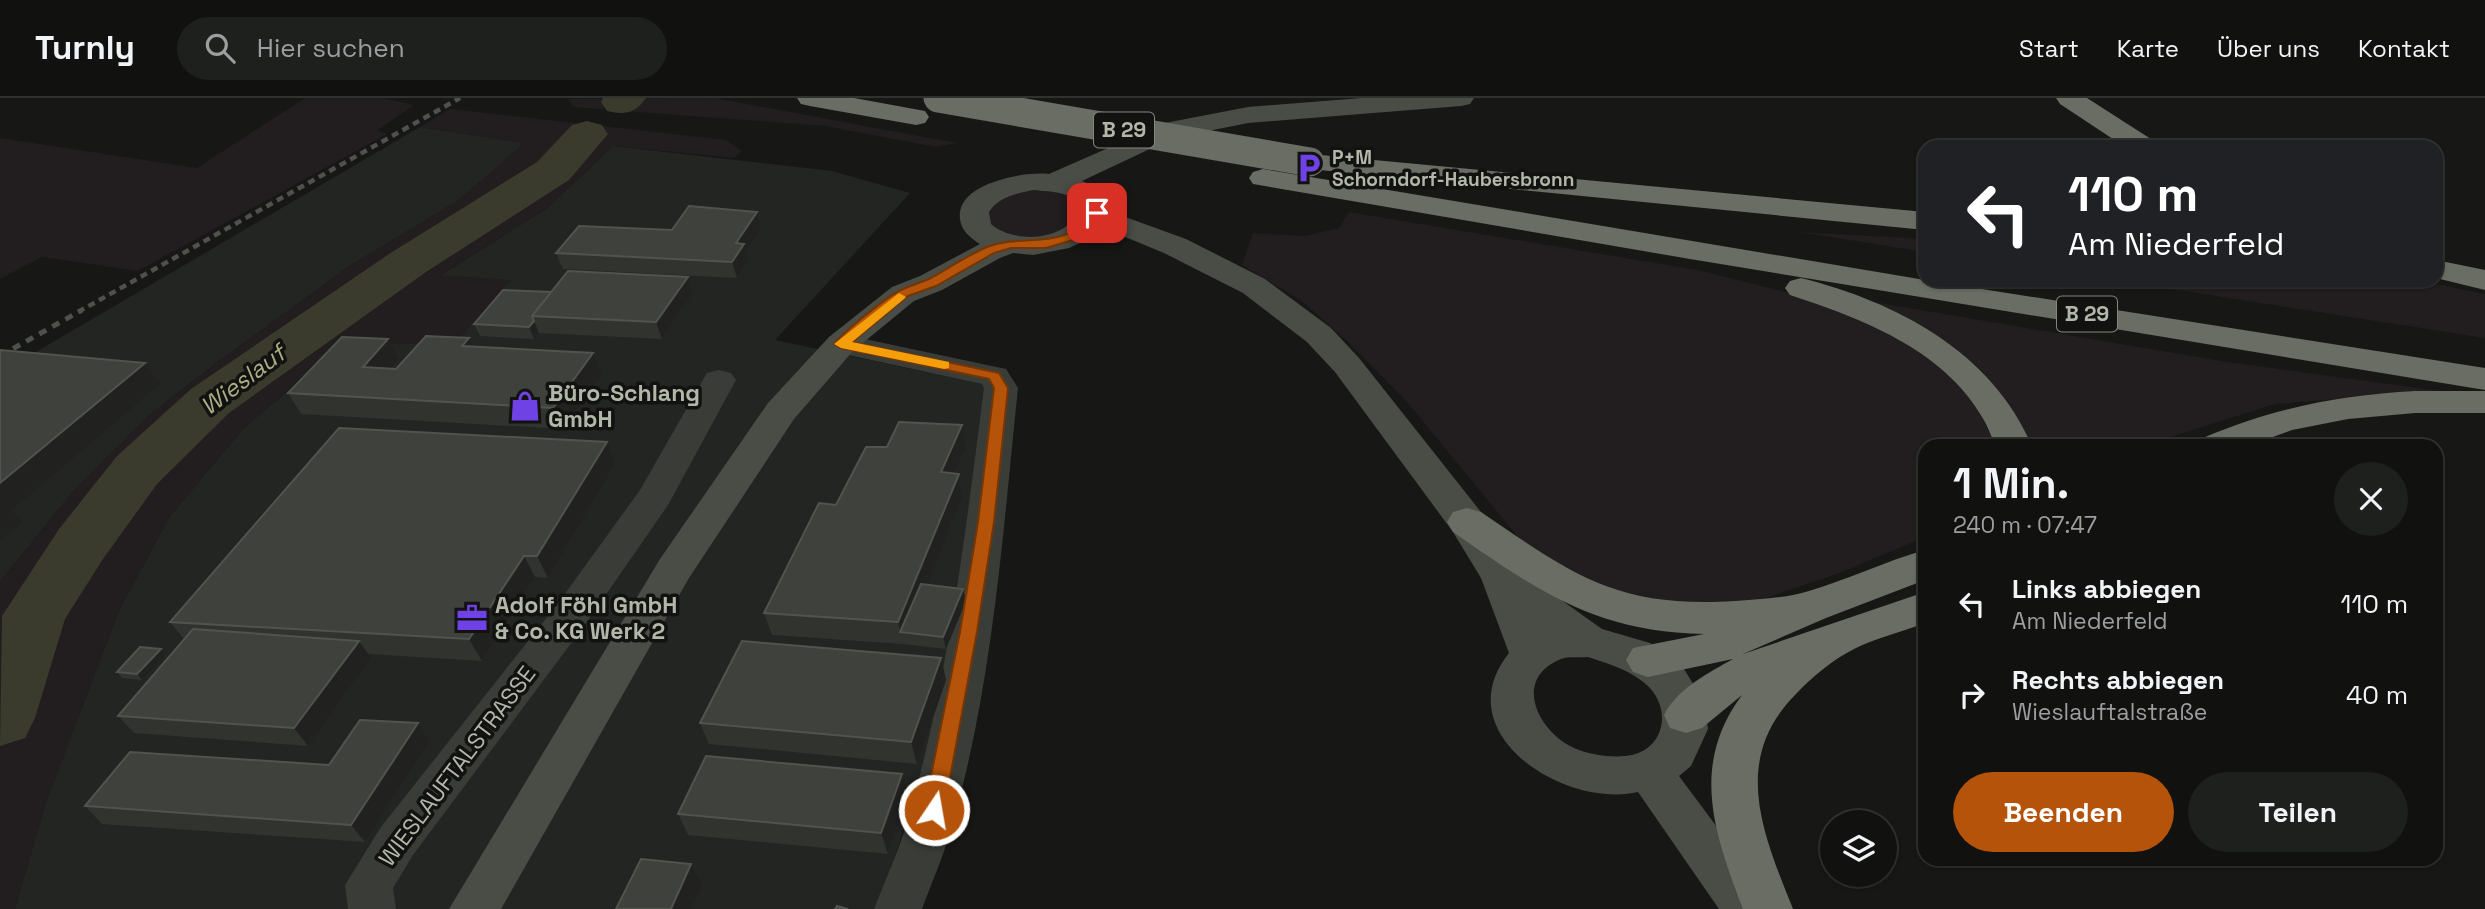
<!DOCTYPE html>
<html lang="de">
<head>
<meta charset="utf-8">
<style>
	:root { --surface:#111210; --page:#1e201e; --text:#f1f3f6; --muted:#9c9e9f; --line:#303230; --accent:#b45309 }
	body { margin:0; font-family:"Space Grotesk",sans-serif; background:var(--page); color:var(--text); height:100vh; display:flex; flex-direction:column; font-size:26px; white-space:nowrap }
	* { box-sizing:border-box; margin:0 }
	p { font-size:23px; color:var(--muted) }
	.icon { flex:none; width:38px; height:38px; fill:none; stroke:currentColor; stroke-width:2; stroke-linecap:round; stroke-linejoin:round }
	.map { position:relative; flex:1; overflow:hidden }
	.sheet { position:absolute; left:1918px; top:341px; width:525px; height:427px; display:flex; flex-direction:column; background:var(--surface); border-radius:21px; box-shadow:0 2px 5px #0004,0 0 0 2px var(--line) }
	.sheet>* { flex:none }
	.banner { position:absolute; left:1918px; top:42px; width:525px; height:147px; border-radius:21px; box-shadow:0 2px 5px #0004,0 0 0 2px var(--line); background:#202124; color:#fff; overflow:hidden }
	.controls { position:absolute; left:1820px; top:712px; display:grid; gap:14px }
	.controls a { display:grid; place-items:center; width:77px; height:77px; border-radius:50%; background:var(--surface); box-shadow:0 2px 5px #0004,0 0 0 2px var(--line); font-size:35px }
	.pin { position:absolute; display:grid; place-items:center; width:60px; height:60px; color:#fff; margin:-30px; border-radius:14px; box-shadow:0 4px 10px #0006 }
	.me { position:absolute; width:77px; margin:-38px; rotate:12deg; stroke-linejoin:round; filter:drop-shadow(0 0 5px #0008) }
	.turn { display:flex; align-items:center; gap:24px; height:147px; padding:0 35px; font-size:32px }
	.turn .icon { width:91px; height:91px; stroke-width:2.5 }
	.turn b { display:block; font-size:49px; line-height:60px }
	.round { display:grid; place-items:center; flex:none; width:74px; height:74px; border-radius:37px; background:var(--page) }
	.headline { display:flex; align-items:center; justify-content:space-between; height:119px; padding:0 35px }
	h1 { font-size:42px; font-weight:700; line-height:52px }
	.action { display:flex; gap:14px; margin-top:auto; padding:14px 35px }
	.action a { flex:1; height:80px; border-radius:42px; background:var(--accent); color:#fff; font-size:28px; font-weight:700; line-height:80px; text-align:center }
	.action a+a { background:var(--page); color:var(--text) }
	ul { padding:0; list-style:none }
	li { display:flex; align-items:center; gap:21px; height:91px; padding:0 35px }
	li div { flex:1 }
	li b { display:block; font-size:26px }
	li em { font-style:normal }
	header { display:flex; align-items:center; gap:42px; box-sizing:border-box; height:98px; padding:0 35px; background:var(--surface); border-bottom:2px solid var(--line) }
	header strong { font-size:33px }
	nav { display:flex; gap:38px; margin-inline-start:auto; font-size:24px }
	.search { width:490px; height:63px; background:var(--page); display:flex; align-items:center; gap:18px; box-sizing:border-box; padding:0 24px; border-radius:38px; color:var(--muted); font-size:26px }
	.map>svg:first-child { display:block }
	.built { fill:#232522 }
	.green { fill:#221d1e }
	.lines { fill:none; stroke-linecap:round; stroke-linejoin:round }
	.river { fill:#3a3b2d; fill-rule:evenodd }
	.street { fill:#3a3d37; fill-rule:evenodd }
	.secondary { fill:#4a4c46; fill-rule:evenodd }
	.highway { fill:#6a6d64; fill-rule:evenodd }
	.rail-far1 { stroke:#4f514b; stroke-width:4.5; stroke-dasharray:7 5; stroke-linecap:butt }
	.rail { stroke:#4f514b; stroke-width:5; stroke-dasharray:8 7; stroke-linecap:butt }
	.highway-bridge { stroke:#6a6d64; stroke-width:29 }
	.wall { fill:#31332f }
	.shaded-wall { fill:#212220 }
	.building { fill:#3f413c; stroke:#51544d; stroke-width:2 }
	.route { fill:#b45309; stroke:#753606; stroke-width:2 }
	.slow { fill:#f59e0b }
	.labels { text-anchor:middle; stroke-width:7; stroke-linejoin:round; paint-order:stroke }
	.far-poi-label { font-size:19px; font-weight:bold; fill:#b3b7a9; stroke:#121311; text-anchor:start }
	.shield { fill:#121311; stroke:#83867b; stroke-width:2 }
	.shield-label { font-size:21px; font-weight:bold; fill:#b3b7a9 }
	.poi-label { font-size:23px; font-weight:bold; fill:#b3b7a9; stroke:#121311; text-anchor:start }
	.street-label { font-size:23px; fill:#b3b7a9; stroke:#121311 }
	.water-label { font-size:24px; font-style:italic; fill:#acaf83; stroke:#121311 }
</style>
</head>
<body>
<header>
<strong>Turnly</strong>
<div class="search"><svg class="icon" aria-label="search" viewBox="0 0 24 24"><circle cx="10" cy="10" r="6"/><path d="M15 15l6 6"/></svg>Hier suchen</div>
<nav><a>Start</a><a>Karte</a><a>Über uns</a><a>Kontakt</a></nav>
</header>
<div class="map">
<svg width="2485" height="811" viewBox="0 0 2485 811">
	<rect width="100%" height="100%" fill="#171816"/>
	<g class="built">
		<path d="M420,29L525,45L459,102L351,167L211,269L147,319L74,392L0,484V275Z"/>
		<path d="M613,48L832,73L910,95L775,242L987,287L960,557L878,811H15L45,705L120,510L170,418L243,331L342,246L511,183L439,178L546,111Z"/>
	</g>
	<g class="green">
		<path d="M305,0H382L414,7L378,32L387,36L138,173L42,159L0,181V40L197,70Z"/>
		<path d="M715,0L957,45L936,49L825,28L573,9L568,1Z"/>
		<path d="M450,11L726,42L742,53L734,60L613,48L546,111L440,177L511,182L455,245L342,246L243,331L170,418L120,510L46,705L15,811H0V484L74,392L147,319L211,269L351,167L459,102L524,45L420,29Z"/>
		<path d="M1039,91C1056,94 1082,94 1080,117C1052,145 1023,146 989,126C981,99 1020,94 1039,91Z"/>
		<path d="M1349,114L1698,172L1809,200L1894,237L1945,272L1967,297L1984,322L1995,348H1925V439L1842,474L1769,499L1701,512L1599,494L1522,444L1408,305L1349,245L1302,203L1242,167L1253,135L1304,138L1339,130Z"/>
		<path d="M1800,134L1925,141V154Z"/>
		<path d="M2113,182H2416L2485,196V240Z"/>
		<path d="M1868,203L2227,264L2439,293L2275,306L2174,338L2158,348H2028L2005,305Z"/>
	</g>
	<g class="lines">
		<g class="river">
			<path d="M603,0H646C635,16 624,17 607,13L601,4Z"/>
			<path d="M587,23L602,27L608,36L569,82L426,174L229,315L157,386L103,461L65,521L35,620L25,640L0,648L2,518L59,431L117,358L191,291L392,154L537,64L572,27Z"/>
		</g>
		<g class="street">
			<path d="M841,236L1006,271L1018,290C1003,433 993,582 954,721C946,752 933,781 922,811H874C887,778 902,745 911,711C949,574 966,431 984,290L982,286L830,253L825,246L830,239Z"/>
			<path d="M719,272L731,275L736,282L668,407L587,524L413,757L393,790L396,811H348L345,787L381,729L559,504L640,392L707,275Z"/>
		</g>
		<path class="secondary" d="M1362,0H1474L1470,6L1461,8L1248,25L1173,40L1082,83L1099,90L1110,110L1128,120L1186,141L1265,181L1331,230L1359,260L1481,414L1515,469L1602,531L1650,545L1681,566L1704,604L1708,631L1691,668L1679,678L1766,795L1773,811H1719L1638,694C1564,711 1445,635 1509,555L1481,480L1453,434L1335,274L1307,244L1243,195L1164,155L1101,129L1089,141L1069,150L1033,157L1013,155L1000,160L942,192L914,203L853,253L794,321L689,480L501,811H449L660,461L768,305L829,239L892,189L920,178L980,146C970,140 961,132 960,121C955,85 1025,73 1049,76L1165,25L1248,9ZM1034,92C1050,94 1072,93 1081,109C1069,143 1016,147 991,126L989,114C998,99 1018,95 1034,92ZM1588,559C1610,566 1633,573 1650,590C1671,613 1664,650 1632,657C1617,660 1595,658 1579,652C1541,639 1509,582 1561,561C1569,558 1580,560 1588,559Z"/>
		<g class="highway">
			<path d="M797,0H854L925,13L929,19L925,25L916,27L810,8L801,6Z"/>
			<path d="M2056,0H2087L2154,43L2158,49H2125L2060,6Z"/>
			<path d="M1310,56L1925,114V132L1300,70L1296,64L1300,58Z"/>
			<path d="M1263,71L1925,182L2485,270V292L1690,161L1253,86L1249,80L1253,74Z"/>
			<path d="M2436,162L2485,172V192L2436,180Z"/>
			<path d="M1801,180C1897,204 1992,254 2032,348H1996C1991,339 1988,328 1982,319C1943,251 1860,220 1790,197L1785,190L1790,183Z"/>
			<path d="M2415,293H2485V315H2415L2348,321L2292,332L2248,348H2198L2203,340C2272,310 2341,297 2415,293Z"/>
			<path d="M1467,410L1481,414C1575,478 1617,510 1735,503C1759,501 1787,500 1809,493C1849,481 1886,463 1925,452V482L1826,520L1743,556L1925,494V525C1902,534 1876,540 1854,551C1832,562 1812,579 1795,597C1730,663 1764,738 1793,811H1743C1715,737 1689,668 1742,597L1702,630L1686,635L1670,630L1664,617C1677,591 1708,575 1733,561L1648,579L1633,574L1626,562L1633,550L1704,536C1596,534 1538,493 1453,434L1447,424L1453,414Z"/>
		</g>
		<path class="rail-far1" d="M78,214L460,0"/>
		<path class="rail" d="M0,258L82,212"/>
		<path class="highway-bridge" d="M938,0L1310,64"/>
	</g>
	<g class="wall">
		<path d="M761,131L746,153L749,162L737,180L563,171L556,155L672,132Z"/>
		<path d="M688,179L693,195L662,241L539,235L534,241L480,238L474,226L551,194Z"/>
		<path d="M473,248L602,276L563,331L301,316L288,295L399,262L392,271H396Z"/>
		<path d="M962,327L966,349L954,375L959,376L963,398L927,487L963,491L966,503L946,551L903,546L772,537L764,515L836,407Z"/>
		<path d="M607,344L616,365L548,480L535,479L482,563L368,556L371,560L308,648L134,635L118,618L184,541L170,524Z"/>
		<path d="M161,551L166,557L142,582L122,580L117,574Z"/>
		<path d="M941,560L946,582L917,666L709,646L700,625Z"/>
		<path d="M418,625L430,643L365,744L102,726L85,708L329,667Z"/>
		<path d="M908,697L888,756L688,737L678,716Z"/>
	</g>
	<g class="shaded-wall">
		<path d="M757,114L761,131L746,153L749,162L737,180L732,164L736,145Z"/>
		<path d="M688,179L693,195L662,241L656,224Z"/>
		<path d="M534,223L539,235L534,241L529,229Z"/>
		<path d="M469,240L479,261L462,248Z"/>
		<path d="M388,241L399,262L374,290L363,269Z"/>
		<path d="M593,255L602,276L563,331L553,310Z"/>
		<path d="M145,265L160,286L12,412L22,424L0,443V385Z"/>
		<path d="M962,327L966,349L945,395L941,374Z"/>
		<path d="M607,344L616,365L548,480L537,458Z"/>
		<path d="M959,376L963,398L908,535L900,534L898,524Z"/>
		<path d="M524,458L535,479L482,563L469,541Z"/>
		<path d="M963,491L966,503L946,551L943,539Z"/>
		<path d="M359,543L371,560L308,648L294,630Z"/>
		<path d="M161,551L166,557L142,582L137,576Z"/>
		<path d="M941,560L946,582L917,666L911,644Z"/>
		<path d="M418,625L430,643L365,744L351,727Z"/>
		<path d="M902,676L908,697L888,756L881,735Z"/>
		<path d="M691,766L702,787L691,811H671Z"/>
	</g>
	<g class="building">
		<path d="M689,108L757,114L736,145L744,146L732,164L556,155L579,128L672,132Z"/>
		<path d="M568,173L688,179L656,224L532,218Z"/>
		<path d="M503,192L551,194L532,218L534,223L529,229L474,226Z"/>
		<path d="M426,238L469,240L462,248L593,255L553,310L288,295L342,239L388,241L363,269L396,271Z"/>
		<path d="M0,252L145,265L0,385Z"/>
		<path d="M899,324L962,327L941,374L959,376L898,524L764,515L819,405L836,407L866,349H887Z"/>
		<path d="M339,330L607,344L537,458H524L469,541L170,524Z"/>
		<path d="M921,486L963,491L943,539L900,534Z"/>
		<path d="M193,531L359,543L294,630L118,618Z"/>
		<path d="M742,543L941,560L911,644L700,625Z"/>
		<path d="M140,549L161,551L137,576L117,574Z"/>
		<path d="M360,622L418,625L351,727L85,708L130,654L329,667Z"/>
		<path d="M706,658L902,676L881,735L678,716Z"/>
		<path d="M641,761L691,766L671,811H616Z"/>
		<path d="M837,808L848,811H835Z"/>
	</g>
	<path class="route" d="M1097,111L1103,115L1095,130L1080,140L1046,150H1011L994,155L936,188L908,198L852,244L999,275L1008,290L994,424L977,534L944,712L941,718L934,721L927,718L924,712L960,534L978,424L994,290L989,281L841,250L834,246C845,233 886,199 901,192C911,187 921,185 931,180C949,170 968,157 987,149C1027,134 1066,155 1093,113Z"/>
	<path class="slow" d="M899,195L906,199L904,201L852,244L949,264V270L944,271L841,250L834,246Z"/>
	<defs>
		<g id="parking-bare" transform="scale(2.415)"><path d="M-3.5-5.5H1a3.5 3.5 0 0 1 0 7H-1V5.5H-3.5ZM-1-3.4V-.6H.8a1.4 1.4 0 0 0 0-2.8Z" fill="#6e42e4" stroke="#121311" stroke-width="2.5" paint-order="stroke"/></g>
		<g id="shop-bare" transform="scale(2.415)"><path d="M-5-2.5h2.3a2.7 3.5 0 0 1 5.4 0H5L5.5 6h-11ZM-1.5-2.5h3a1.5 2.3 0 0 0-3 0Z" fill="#6e42e4" stroke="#121311" stroke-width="2.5" paint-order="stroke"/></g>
		<g id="office-bare" transform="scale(2.415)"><path d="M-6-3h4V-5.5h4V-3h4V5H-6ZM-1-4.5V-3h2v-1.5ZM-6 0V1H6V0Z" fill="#6e42e4" stroke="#121311" stroke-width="2.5" paint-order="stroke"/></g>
	</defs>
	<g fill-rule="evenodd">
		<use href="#parking-bare" x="1309" y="70"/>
		<use href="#shop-bare" x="525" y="308"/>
		<use href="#office-bare" x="472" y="520"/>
	</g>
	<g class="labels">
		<g class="far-poi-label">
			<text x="1332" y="66">P+M<tspan x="1332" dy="22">Schorndorf-Haubersbronn</tspan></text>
		</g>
		<g class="shield">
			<rect x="1094" y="14.5" width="60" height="35" rx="5"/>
			<rect x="2057" y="198.5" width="60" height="35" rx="5"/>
		</g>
		<g class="shield-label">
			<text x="1124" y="39">B 29</text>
			<text x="2087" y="223">B 29</text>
		</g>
		<g class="poi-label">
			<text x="548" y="303">Büro-Schlang<tspan x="548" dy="26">GmbH</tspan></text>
			<text x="495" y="515">Adolf Föhl GmbH<tspan x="495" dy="26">&amp; Co. KG Werk 2</tspan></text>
		</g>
		<g class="street-label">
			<text transform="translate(457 668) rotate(-53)" y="8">WIESLAUFTALSTRASSE</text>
		</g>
		<g class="water-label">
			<text transform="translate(243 282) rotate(-37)" y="8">Wieslauf</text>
		</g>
	</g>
</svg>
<div class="controls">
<a><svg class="icon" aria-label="layers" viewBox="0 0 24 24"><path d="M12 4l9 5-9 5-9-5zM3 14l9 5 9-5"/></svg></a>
</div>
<div class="pin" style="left:1097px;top:115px;background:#d93025"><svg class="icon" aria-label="arrive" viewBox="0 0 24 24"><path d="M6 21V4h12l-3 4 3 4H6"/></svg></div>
<svg class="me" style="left:934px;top:712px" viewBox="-20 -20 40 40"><circle r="17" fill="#b45309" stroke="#fff" stroke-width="3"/><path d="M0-11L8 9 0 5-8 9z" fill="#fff"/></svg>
<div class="banner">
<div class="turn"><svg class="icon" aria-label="left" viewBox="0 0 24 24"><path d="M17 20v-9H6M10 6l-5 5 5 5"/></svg><div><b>110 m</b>Am Niederfeld</div></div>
</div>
<section class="sheet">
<div class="headline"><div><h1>1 Min.</h1><p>240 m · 07:47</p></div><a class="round"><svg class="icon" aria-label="close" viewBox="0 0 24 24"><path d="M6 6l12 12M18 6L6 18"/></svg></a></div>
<ul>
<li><svg class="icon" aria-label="left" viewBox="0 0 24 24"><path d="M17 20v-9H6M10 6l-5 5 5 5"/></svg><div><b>Links abbiegen</b><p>Am Niederfeld</p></div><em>110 m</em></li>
<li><svg class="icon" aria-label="right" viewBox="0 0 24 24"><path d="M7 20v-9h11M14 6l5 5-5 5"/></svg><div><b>Rechts abbiegen</b><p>Wieslauftalstraße</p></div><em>40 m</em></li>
</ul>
<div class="action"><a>Beenden</a><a>Teilen</a></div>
</section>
</div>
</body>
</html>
